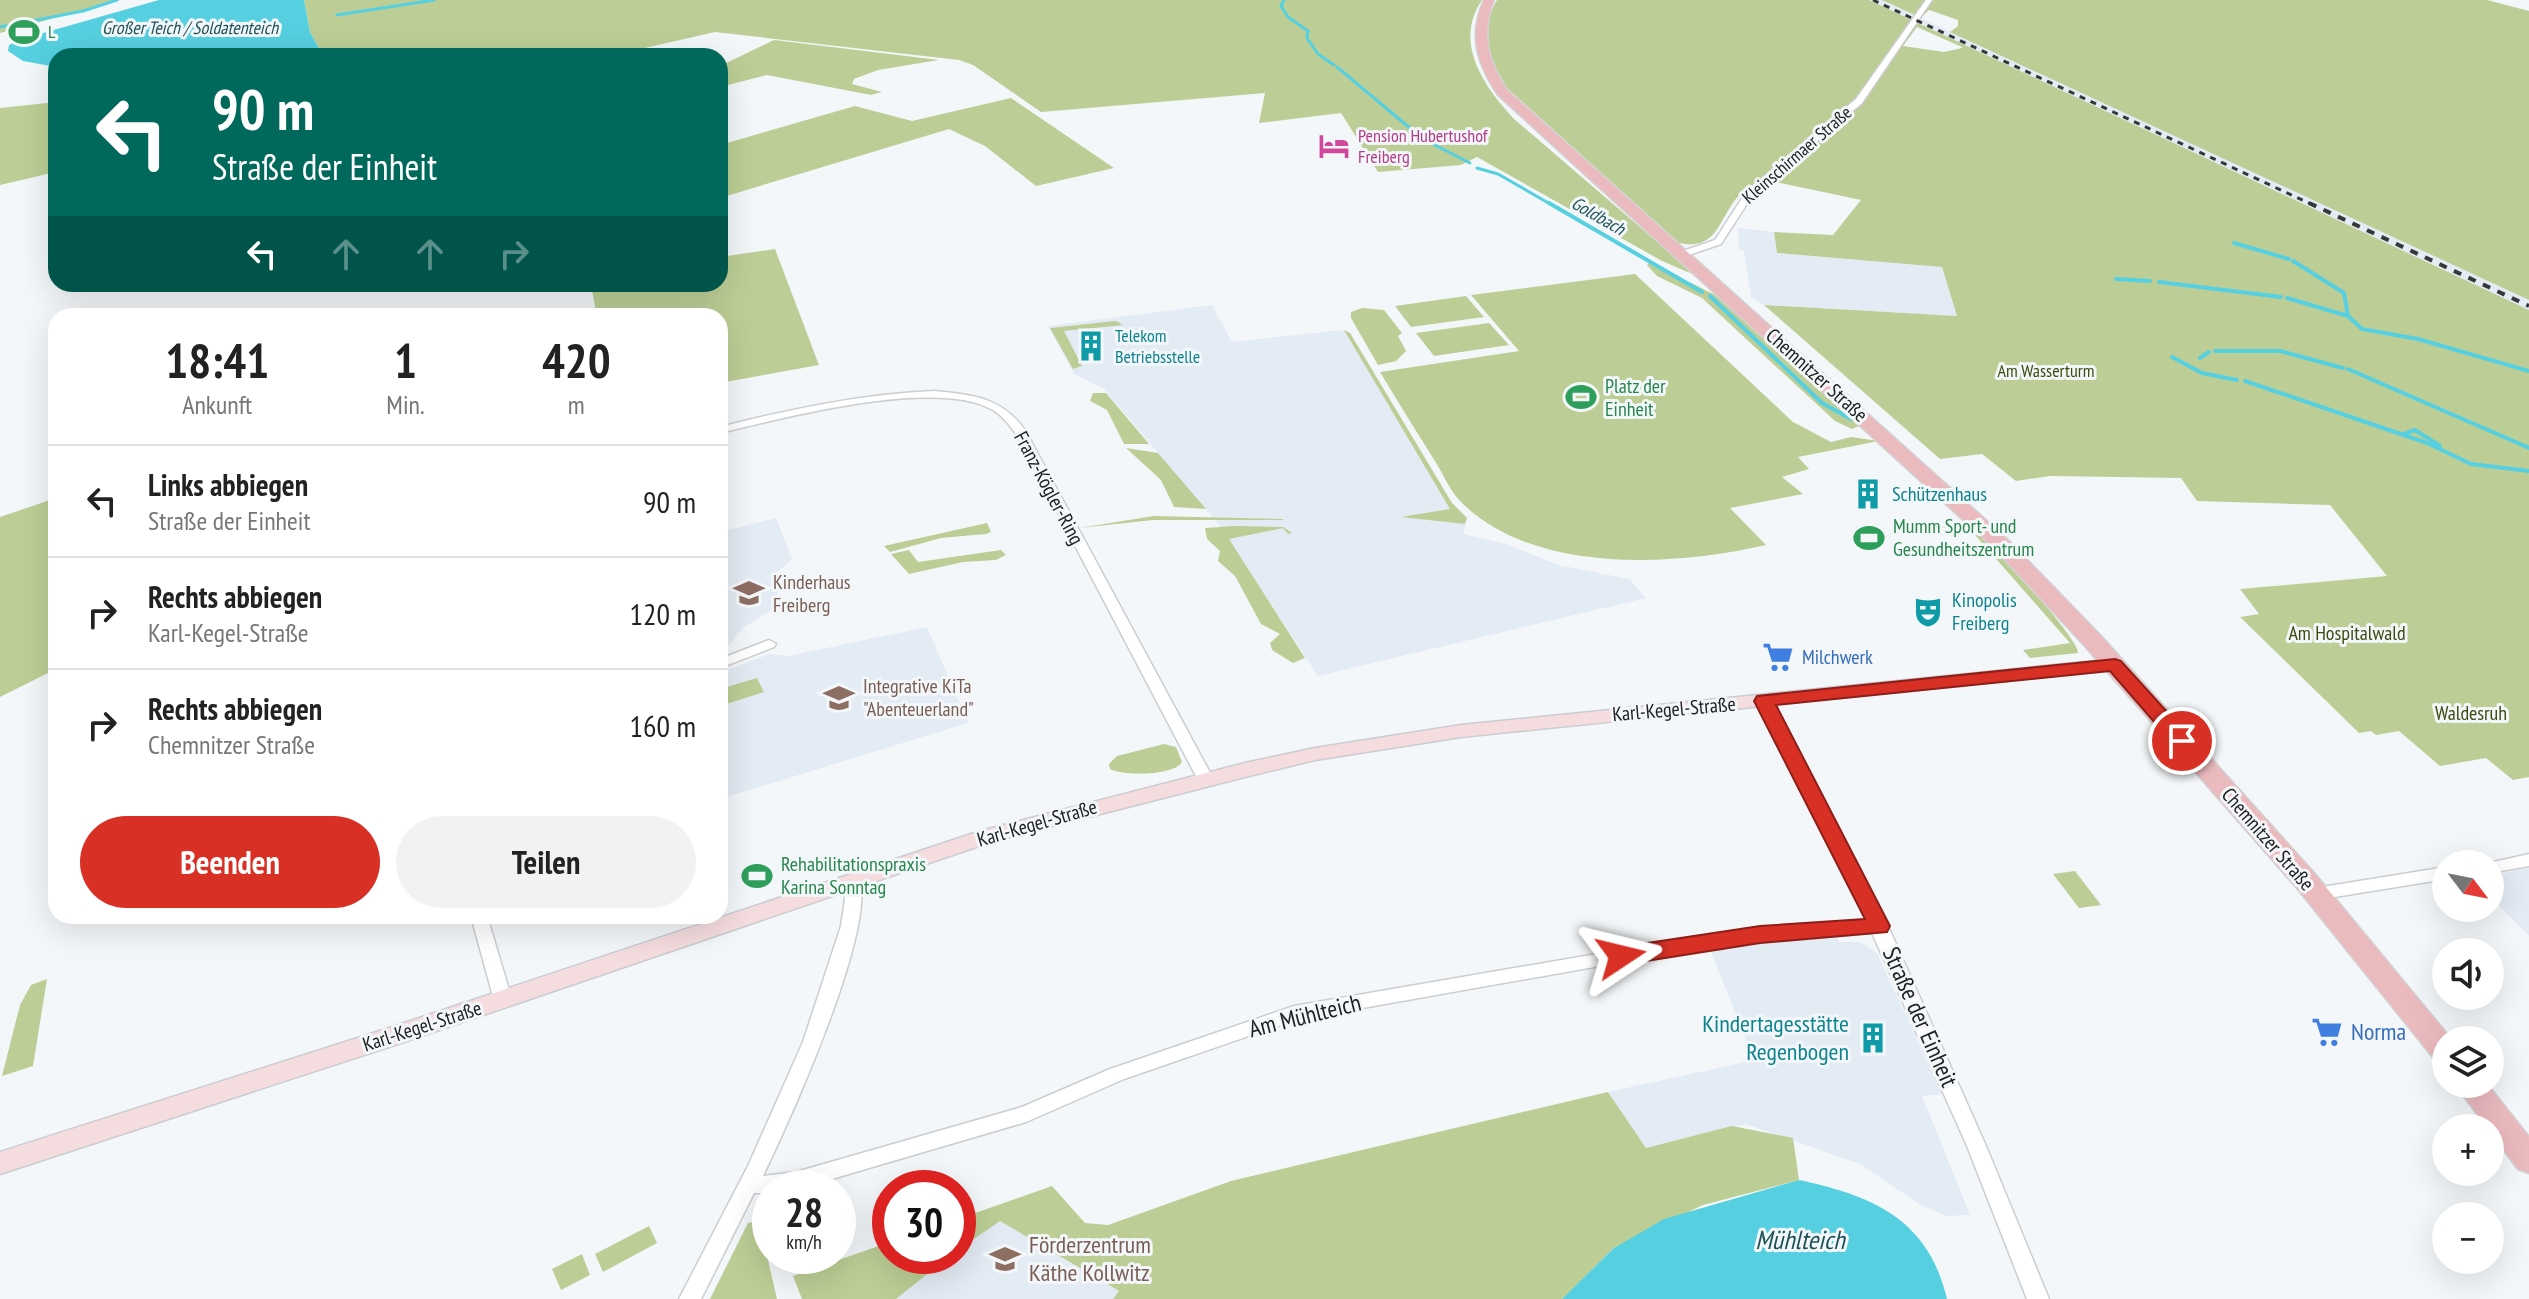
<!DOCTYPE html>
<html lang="de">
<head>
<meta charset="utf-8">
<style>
	:root { --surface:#fff; --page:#f2f2f2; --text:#222; --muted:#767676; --line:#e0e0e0; --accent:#d93025 }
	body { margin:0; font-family:"PT Sans Narrow",sans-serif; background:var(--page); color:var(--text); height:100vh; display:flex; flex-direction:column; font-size:30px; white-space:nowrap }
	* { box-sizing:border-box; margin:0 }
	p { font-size:26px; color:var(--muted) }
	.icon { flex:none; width:44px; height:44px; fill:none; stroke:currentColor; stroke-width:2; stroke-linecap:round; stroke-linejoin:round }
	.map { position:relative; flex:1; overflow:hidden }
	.details { position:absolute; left:48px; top:308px; width:680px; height:616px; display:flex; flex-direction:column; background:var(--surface); border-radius:24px; box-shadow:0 8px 32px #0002 }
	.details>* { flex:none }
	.top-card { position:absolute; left:48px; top:48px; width:680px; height:244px; border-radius:24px; box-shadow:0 8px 32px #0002; background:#00695c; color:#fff; overflow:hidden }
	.needle { width:52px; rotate:122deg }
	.buttons { position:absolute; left:2432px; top:850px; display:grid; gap:16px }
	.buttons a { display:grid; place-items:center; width:72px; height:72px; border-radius:50%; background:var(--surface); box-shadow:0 8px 32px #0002; font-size:40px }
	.speed { position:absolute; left:752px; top:1170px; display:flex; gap:16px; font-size:40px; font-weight:700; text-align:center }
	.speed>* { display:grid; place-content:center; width:104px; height:104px; border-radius:50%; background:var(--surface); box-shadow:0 8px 32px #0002; line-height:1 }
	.speed small { font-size:20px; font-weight:400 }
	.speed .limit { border:12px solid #d22; background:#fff; color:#111 }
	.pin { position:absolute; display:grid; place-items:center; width:68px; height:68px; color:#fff; margin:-34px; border:4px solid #fff; border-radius:50%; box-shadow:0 2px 8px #0007 }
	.me { position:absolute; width:88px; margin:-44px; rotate:80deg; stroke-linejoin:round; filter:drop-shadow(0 0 6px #0008) }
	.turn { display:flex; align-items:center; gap:28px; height:168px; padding:0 32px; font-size:36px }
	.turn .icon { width:104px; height:104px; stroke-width:2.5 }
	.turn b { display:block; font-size:56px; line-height:68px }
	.lanes { display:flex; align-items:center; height:76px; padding:0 32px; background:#0003; justify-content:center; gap:40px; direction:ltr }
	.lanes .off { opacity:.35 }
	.eta { display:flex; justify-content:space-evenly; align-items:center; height:136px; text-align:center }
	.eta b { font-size:48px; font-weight:700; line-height:56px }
	.primary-button { display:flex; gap:16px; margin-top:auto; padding:16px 32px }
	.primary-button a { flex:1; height:92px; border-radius:48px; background:var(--accent); color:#fff; font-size:32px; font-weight:700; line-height:92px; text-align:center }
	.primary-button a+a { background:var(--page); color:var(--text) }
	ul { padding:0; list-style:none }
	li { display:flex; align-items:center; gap:24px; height:112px; padding:0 32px; border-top:2px solid var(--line) }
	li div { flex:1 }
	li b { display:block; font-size:30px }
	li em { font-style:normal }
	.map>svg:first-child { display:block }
	.built { fill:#e3ebf4 }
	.green { fill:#bcce95; fill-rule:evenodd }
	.water { fill:#56d0e0 }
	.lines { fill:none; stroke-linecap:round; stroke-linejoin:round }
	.stream-far1 { stroke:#56d0e0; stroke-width:3 }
	.stream { stroke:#56d0e0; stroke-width:4 }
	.street-casing { stroke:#cbcdd0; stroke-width:3 }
	.secondary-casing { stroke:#cbcdd0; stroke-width:3 }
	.primary-casing { stroke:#d2d3d3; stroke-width:3 }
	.street { fill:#fff; fill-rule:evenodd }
	.secondary { fill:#f5dcdf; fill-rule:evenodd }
	.primary { fill:#ebbabf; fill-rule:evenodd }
	.rail-far1 { stroke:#363738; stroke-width:3; stroke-dasharray:6 6; stroke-linecap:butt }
	.rail { stroke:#363738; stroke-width:4; stroke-dasharray:8 8; stroke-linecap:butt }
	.route { fill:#d93025; stroke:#8d1f18; stroke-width:2 }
	.labels { text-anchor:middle; stroke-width:6; stroke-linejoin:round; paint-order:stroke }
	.far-water-label { font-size:18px; font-style:italic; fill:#1e5259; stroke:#f4f7f9 }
	.far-leisure-label { font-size:18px; fill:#27864d; stroke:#f4f7f9; text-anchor:start }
	.far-hotel-label { font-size:18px; fill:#b23c85; stroke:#f4f7f9; text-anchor:start }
	.far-street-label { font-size:18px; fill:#202122; stroke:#f4f7f9 }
	.far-culture-label { font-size:18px; fill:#0d838f; stroke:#f4f7f9; text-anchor:start }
	.far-park-label { font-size:18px; fill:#3d4b10; stroke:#f4f7f9 }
	.street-label { font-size:20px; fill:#202122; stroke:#f4f7f9 }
	.leisure-label { font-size:20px; fill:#27864d; stroke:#f4f7f9; text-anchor:start }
	.culture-label { font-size:20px; fill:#0d838f; stroke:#f4f7f9; text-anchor:start }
	.education-label { font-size:20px; fill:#785e54; stroke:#f4f7f9; text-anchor:start }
	.park-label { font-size:20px; fill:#3d4b10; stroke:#f4f7f9 }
	.shop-label { font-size:20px; fill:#366cbe; stroke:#f4f7f9; text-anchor:start }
	.near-street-label { font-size:24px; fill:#202122; stroke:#f4f7f9 }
	.near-culture-label { font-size:24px; fill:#0d838f; stroke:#f4f7f9; text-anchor:end }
	.near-shop-label { font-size:24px; fill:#366cbe; stroke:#f4f7f9; text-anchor:start }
	.near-education-label { font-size:24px; fill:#785e54; stroke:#f4f7f9; text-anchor:start }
	.near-water-label { font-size:26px; font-style:italic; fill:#1e5259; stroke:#f4f7f9 }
</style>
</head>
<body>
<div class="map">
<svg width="2529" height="1299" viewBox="0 0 2529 1299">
	<rect width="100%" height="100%" fill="#f4f7f9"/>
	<g class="built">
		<path d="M1869,0H1882L2529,300V310Z"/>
		<path d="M1738,228L1774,232L1777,253L1942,267L1957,316L1764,305L1751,297L1744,251L1739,250Z"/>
		<path d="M1212,305L1232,342L1342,330L1350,333L1452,503L1467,518L1463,534L1506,544L1559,565L1629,579L1646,598L1318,676L1219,525L1104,389L1074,374L1048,326Z"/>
		<path d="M776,518L792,559L773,576L780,604L743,628L720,656V532Z"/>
		<path d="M927,627L968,723L720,799V673L769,654L788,656Z"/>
		<path d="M2529,868V936L2490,896V876Z"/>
		<path d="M1837,938L1839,942H1860L1877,953L1942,1094L1922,1096L1970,1215L1947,1216L1922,1206L1860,1164L1746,1124L1646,1148L1608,1092L1750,1061L1752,1055L1711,952L1718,948Z"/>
		<path d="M999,1220L1120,1292L1113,1299H896L950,1256H958V1250Z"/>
	</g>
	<g class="green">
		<path d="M0,0H120L0,33Z"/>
		<path d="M304,0H1482C1453,43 1484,86 1513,118L1697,276L1662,261L1477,157L1461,165L1378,172L1341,113L1259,123L1265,93L1041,112L973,65L959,60L715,32L610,56H323L310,32Z"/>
		<path d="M1497,0H1869L2529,310V777L2513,780L2486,758L2440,766L2399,731L2376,735L2371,731L2359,733L2240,617L2259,614L2240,589L2387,576L2330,505L2197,501L2181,478L2050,476L2016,481L1982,454L1940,459L1764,305L1957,316L1942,267L1777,253L1774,232L1833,235L1861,200L1761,179C1752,185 1742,192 1735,200C1718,223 1715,251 1679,243L1507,88C1489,59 1478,32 1497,0ZM1917,27L1962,47V48L1944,52L1903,46Z"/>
		<path d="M1882,0H2487L2529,11V300L1950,32L1958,26V20L1929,10L1921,18Z"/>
		<path d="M774,40L939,60L878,70L854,79L852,84L882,92L871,95L767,75L720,87V66Z"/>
		<path d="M1011,98L1114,168L1036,186L985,146L949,129L720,198V145L855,106L912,121Z"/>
		<path d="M56,102V172L0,185V108Z"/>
		<path d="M775,249L819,365L720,383V316H588L596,313L591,284H720V257Z"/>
		<path d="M1650,262L1723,299L1862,425L1852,429L1835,421L1702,298L1657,276L1647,265Z"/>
		<path d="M1635,274L1793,422L1831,442L1851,437L1879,441L1798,457L1809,469L1782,477L1803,494L1730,508L1766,545C1674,566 1534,575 1461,502C1450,491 1443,474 1435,461C1416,431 1398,402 1380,372L1519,351L1471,295Z"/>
		<path d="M1466,296L1484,317L1411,327L1395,306Z"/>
		<path d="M1362,308L1384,310L1402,333L1398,336L1406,351L1396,361L1378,365L1351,318V312Z"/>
		<path d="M1116,321L1123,325L1064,331L1082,366L1073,369L1050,328Z"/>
		<path d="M1489,323L1509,345L1434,356L1416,333Z"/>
		<path d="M1344,330L1350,333L1452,503L1467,518L1465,524L1401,517L1450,509Z"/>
		<path d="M1093,393H1106L1149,444H1124L1107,410L1090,401Z"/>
		<path d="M1126,448L1158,453L1206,509L1174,507L1161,480Z"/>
		<path d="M56,498V669L0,697V517Z"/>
		<path d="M1154,516L1282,519L1284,520H1153L1079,528Z"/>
		<path d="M1962,521C1979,527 2081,641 2078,653L2030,658L2023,650L2070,643L1968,527L1924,528L1932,523L1935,528L1964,525Z"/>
		<path d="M987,523L991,532L986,534L941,538L890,552L884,546Z"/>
		<path d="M1235,526L1283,527L1292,533L1288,534L1283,528L1229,539L1305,658L1293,663L1272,650L1270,643L1280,634L1261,624L1235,576L1218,561L1220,551L1207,539L1205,528Z"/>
		<path d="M909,550L918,562L1001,550L1006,555L996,560L963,562L909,574L891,554Z"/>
		<path d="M757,678L764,692L720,706V689Z"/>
		<path d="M1164,744L1176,747L1182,762C1174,776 1123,776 1110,769L1109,764L1117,756Z"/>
		<path d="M2075,871L2101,905L2079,908L2053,874Z"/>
		<path d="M47,979L33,1066L2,1076L20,1005L31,985Z"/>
		<path d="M1608,1092L1646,1148L1732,1126L1793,1138L1799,1180L1703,1205L1614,1248L1562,1299H1113L1119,1291L1000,1221L958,1250V1219L1052,1186L1085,1223L1108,1225L1231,1181Z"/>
		<path d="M759,1221L777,1299H710L748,1223Z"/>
		<path d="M649,1226L657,1243L603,1272L595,1254Z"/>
		<path d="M890,1242V1256H950L896,1299H802L793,1276Z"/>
		<path d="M582,1254L590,1275L561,1290L552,1269Z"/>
	</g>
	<g class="water">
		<path d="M159,0H304L310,32L323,56H56V67L23,61L8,51L9,45L22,39Z"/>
		<path d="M1799,1180C1873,1196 1928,1219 1947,1299H1562L1614,1248L1664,1219Z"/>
	</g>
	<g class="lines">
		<g class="stream-far1">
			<path d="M1284,0L1281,6L1288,17L1308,31L1307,38L1318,54L1334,65"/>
			<path d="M337,15L434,0"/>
			<path d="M0,27L83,11L117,0"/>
			<path d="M1337,67L1423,139L1470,163"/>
			<path d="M1477,168L1498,174L1552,205"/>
		</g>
		<g class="stream">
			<path d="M1549,203L1702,292"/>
			<path d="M2234,243L2289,259"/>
			<path d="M2293,261L2344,293L2348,316"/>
			<path d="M2116,279L2150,281"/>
			<path d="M2159,282L2281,297"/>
			<path d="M1710,296L1822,403L1851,419"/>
			<path d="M2287,298L2348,316L2362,329L2418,339L2529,371"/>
			<path d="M2215,351H2280L2343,368"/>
			<path d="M2172,357L2202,373L2237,380"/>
			<path d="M2200,358L2209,352"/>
			<path d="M2348,369L2529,448"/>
			<path d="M2245,381L2427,443L2469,463"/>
			<path d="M2404,434L2415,430L2440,446"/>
			<path d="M2471,464L2529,471"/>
		</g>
		<g class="street-casing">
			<g id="street">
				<path d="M1926,0H1932L1862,103L1752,196L1721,244L1686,256H1680V252L1715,240L1746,192L1856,99Z"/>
				<path d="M935,391C973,395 1001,397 1025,430L1214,780L1211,784H1201L1198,780L1018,437C1011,427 1004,417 993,410C936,377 783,418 720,433V427C791,409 862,394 935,391Z"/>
				<path d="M769,640L776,644L774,647L720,668V659Z"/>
				<path d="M1764,696L1771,701L1888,926L1986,1146L2049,1299H2027L1967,1146L1872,933L1701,948L1295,1020L1124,1079L1026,1122L801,1188H770V1193H754L701,1299H679L748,1166L803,1042L841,926L845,899L844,881L846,877L852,875L858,877C880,923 787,1126 763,1176L796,1172L1022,1107L1110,1069L1294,1006L1701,936L1867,921L1757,701Z"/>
				<path d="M2529,854V866L2490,873V864H2484Z"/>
				<path d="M2446,867V879L2316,900L2310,898L2308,894L2310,890L2316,888Z"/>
				<path d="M471,916H487L512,1000L509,1005L503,1007L497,1005L494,1000Z"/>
			</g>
		</g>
		<g class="secondary-casing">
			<path id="secondary" d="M2115,659L2121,661L2124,665L2121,669L1461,737L1315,760L1245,777L991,842L404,1042L0,1174V1152L395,1026L980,831L1245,763L1315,748L1461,725Z"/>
		</g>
		<g class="primary-casing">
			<g id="primary">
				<path d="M1484,0H1494C1481,33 1487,60 1507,90L2008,540L2100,635L2315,874L2452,1040H2446V1065L2436,1061L2297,888L2084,645L1994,548L1498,95C1477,63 1468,36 1484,0Z"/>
				<path d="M2455,1084H2487L2529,1137V1173L2518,1169Z"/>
			</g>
		</g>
		<use href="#street" class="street"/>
		<use href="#secondary" class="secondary"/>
		<use href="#primary" class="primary"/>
		<path class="rail-far1" d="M1873,0L2313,205"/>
		<path class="rail" d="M2309,203L2529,306"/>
	</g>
	<path class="route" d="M2115,659L2121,661L2189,736L2192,741L2189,746H2175L2110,671L1776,705L1890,926L1887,932L1760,943L1621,965L1613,962L1610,956L1613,950L1621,947L1760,926L1865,919L1754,701L1757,696Z"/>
	<defs>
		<g id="stadium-bare" transform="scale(2.4)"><path d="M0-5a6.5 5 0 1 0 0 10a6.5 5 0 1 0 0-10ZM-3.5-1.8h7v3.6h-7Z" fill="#2e9e5b" stroke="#f4f7f9" stroke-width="2.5" paint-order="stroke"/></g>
		<g id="hotel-bare" transform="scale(2.4)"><path d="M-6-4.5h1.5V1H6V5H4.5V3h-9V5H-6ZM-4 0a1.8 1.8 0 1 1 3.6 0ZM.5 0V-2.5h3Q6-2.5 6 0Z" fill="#d1479c" stroke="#f4f7f9" stroke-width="2.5" paint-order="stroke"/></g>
		<g id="building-bare" transform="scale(2.4)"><path d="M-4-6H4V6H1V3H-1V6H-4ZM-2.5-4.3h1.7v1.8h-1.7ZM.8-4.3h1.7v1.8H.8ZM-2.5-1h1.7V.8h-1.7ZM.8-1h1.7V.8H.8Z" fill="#0f9aa8" stroke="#f4f7f9" stroke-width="2.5" paint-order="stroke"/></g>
		<g id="school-bare" transform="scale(2.4)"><path d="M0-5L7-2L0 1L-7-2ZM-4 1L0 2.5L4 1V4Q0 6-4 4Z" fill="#8d6e63" stroke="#f4f7f9" stroke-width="2.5" paint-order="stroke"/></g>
		<g id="theatre-bare" transform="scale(2.4)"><path d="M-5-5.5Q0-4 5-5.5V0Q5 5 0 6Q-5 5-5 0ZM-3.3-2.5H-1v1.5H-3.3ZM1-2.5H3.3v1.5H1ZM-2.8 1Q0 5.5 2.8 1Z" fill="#0f9aa8" stroke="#f4f7f9" stroke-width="2.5" paint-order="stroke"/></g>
		<g id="supermarket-bare" transform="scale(2.4)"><path d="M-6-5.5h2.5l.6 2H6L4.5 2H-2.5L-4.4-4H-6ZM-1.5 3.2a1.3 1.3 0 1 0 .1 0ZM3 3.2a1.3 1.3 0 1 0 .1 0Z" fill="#3f7fe0" stroke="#f4f7f9" stroke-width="2.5" paint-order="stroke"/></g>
	</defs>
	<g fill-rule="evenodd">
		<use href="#stadium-bare" x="24" y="32"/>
		<use href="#hotel-bare" x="1334" y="146"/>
		<use href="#building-bare" x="1091" y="346"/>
		<use href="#stadium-bare" x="1581" y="397"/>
		<use href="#building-bare" x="1868" y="494"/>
		<use href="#stadium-bare" x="1869" y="538"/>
		<use href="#school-bare" x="749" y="593"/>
		<use href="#theatre-bare" x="1928" y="612"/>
		<use href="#supermarket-bare" x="1778" y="657"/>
		<use href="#school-bare" x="839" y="698"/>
		<use href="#stadium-bare" x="757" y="876"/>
		<use href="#supermarket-bare" x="2327" y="1032"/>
		<use href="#building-bare" x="1873" y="1038"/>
		<use href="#school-bare" x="1005" y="1259"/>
	</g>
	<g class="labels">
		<g class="far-water-label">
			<text x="190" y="34">Großer Teich / Soldatenteich</text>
			<text transform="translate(1598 216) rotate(30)" y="6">Goldbach</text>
		</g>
		<g class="far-leisure-label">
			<text x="48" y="38">L</text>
		</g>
		<g class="far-hotel-label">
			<text x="1358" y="142">Pension Hubertushof<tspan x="1358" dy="21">Freiberg</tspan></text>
		</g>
		<g class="far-street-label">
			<text transform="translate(1797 155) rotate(-41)" y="6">Kleinschirmaer Straße</text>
		</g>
		<g class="far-culture-label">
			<text x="1115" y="342">Telekom<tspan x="1115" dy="21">Betriebsstelle</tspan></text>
		</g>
		<g class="far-park-label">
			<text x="2046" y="377">Am Wasserturm</text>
		</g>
		<g class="street-label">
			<text transform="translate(1817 375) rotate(42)" y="7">Chemnitzer Straße</text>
			<text transform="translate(1049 488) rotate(62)" y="7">Franz-Kögler-Ring</text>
			<text transform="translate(1674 709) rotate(-5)" y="7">Karl-Kegel-Straße</text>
			<text transform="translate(1037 823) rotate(-16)" y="7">Karl-Kegel-Straße</text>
			<text transform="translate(2268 839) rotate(49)" y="7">Chemnitzer Straße</text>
			<text transform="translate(422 1026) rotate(-18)" y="7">Karl-Kegel-Straße</text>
		</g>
		<g class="leisure-label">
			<text x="1605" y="393">Platz der<tspan x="1605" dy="23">Einheit</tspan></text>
			<text x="1893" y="533">Mumm Sport- und<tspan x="1893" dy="23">Gesundheitszentrum</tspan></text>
			<text x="781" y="871">Rehabilitationspraxis<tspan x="781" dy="23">Karina Sonntag</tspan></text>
		</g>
		<g class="culture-label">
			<text x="1892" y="501">Schützenhaus</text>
			<text x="1952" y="607">Kinopolis<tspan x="1952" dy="23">Freiberg</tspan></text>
		</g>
		<g class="education-label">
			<text x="773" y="589">Kinderhaus<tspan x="773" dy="23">Freiberg</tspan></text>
			<text x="863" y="693">Integrative KiTa<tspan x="863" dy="23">"Abenteuerland"</tspan></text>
		</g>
		<g class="park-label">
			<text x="2347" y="640">Am Hospitalwald</text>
			<text x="2471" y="720">Waldesruh</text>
		</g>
		<g class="shop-label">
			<text x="1802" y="664">Milchwerk</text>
		</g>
		<g class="near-street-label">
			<text transform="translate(1305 1016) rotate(-14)" y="8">Am Mühlteich</text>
			<text transform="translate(1920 1017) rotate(66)" y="8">Straße der Einheit</text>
		</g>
		<g class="near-culture-label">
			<text x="1849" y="1032">Kindertagesstätte<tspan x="1849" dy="28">Regenbogen</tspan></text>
		</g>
		<g class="near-shop-label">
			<text x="2351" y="1040">Norma</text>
		</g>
		<g class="near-education-label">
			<text x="1029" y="1253">Förderzentrum<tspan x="1029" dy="28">Käthe Kollwitz</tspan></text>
		</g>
		<g class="near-water-label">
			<text x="1800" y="1249">Mühlteich</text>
		</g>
	</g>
</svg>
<div class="buttons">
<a><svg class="needle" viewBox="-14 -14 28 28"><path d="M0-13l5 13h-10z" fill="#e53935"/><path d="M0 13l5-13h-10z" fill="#767676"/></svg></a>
<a><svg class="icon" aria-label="sound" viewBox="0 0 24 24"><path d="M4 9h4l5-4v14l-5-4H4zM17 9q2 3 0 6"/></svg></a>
<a><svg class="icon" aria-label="layers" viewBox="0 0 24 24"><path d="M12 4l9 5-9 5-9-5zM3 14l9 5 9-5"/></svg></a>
<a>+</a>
<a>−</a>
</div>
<div class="speed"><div>28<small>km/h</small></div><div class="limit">30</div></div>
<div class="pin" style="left:2182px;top:741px;background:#d93025"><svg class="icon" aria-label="arrive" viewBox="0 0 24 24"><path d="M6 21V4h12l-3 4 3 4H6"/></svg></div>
<svg class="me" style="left:1621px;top:956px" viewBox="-20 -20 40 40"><path d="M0-17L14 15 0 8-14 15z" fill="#d93025" stroke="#fff" stroke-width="4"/></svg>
<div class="top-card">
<div class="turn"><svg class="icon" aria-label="left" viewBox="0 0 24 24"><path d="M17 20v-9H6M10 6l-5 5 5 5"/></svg><div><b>90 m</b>Straße der Einheit</div></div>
<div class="lanes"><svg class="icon" aria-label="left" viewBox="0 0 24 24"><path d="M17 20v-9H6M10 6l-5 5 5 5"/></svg><svg class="icon off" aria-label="ahead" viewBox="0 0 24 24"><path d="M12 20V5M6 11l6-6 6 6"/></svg><svg class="icon off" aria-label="ahead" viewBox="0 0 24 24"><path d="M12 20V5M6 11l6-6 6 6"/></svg><svg class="icon off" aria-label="right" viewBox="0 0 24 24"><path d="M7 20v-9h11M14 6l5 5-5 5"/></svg></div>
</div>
<section class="details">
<div class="eta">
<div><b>18:41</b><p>Ankunft</p></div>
<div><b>1</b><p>Min.</p></div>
<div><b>420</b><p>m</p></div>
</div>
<ul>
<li><svg class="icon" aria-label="left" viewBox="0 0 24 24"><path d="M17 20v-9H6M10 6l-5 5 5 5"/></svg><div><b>Links abbiegen</b><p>Straße der Einheit</p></div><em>90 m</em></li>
<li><svg class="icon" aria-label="right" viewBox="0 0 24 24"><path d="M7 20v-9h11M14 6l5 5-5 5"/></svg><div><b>Rechts abbiegen</b><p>Karl-Kegel-Straße</p></div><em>120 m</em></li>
<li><svg class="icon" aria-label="right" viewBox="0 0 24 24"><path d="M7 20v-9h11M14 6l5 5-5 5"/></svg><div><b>Rechts abbiegen</b><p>Chemnitzer Straße</p></div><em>160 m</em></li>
</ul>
<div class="primary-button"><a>Beenden</a><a>Teilen</a></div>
</section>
</div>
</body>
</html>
